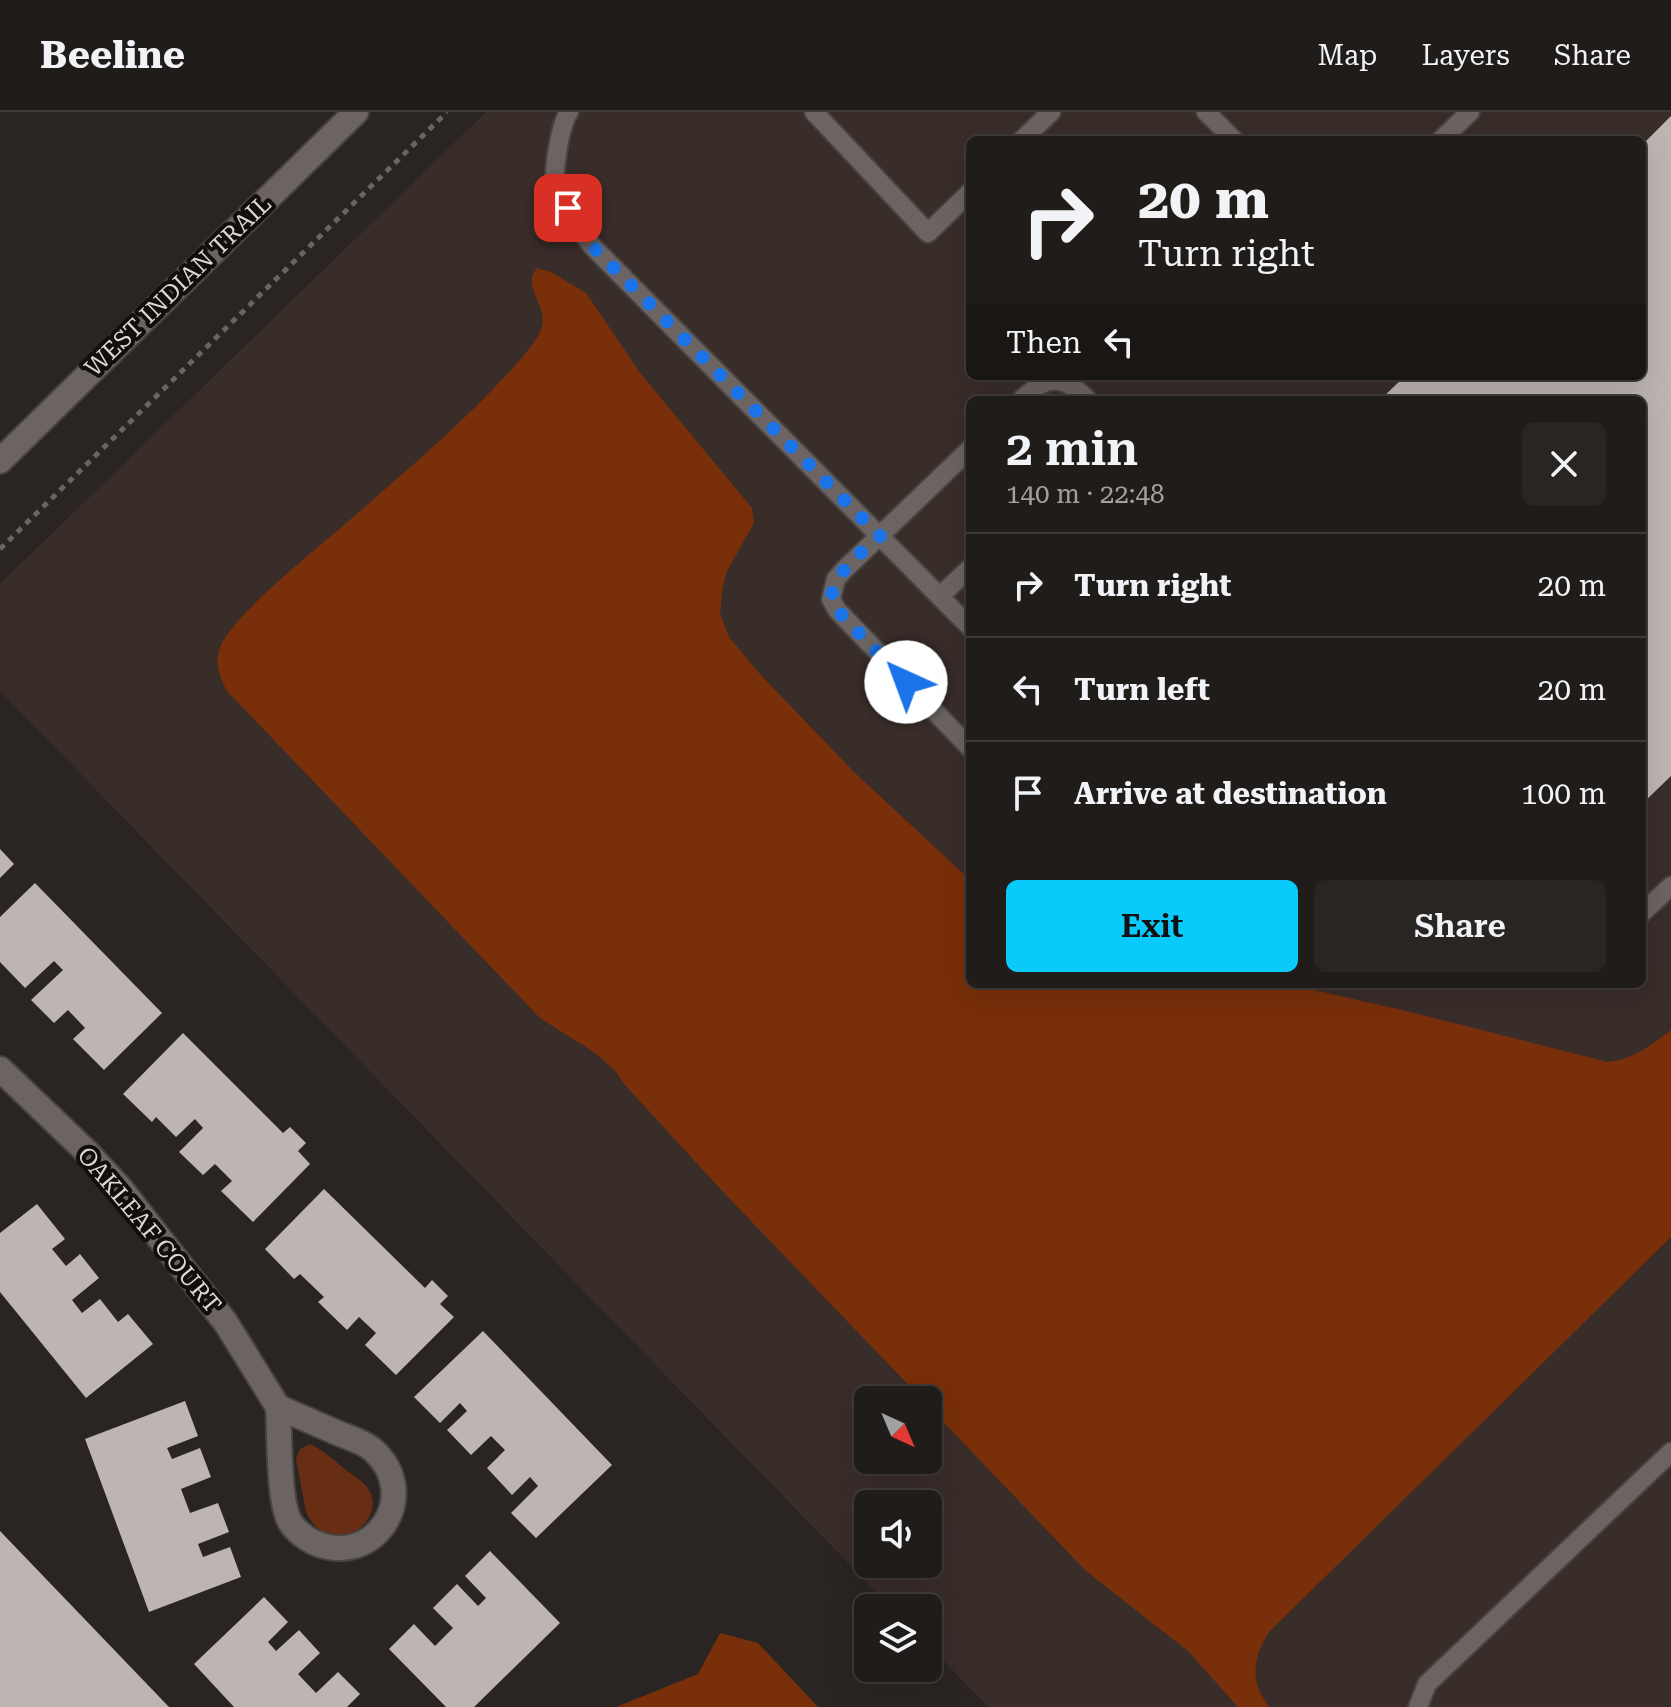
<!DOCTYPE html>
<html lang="en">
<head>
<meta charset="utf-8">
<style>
	:root { --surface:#201c1a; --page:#282523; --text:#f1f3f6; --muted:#a2a1a2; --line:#3d3a39; --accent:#09cafa }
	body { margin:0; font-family:"Roboto Serif",serif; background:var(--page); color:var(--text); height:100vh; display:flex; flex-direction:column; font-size:30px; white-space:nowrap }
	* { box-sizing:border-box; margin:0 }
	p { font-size:26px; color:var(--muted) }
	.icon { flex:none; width:44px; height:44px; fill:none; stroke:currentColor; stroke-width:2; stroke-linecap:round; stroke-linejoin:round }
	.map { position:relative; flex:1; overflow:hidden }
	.drawer { position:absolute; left:966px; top:284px; width:680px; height:592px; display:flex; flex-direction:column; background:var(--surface); border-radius:12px; box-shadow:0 8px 32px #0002,0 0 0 2px var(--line) }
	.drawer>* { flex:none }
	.top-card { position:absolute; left:966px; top:24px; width:680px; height:244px; border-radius:12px; box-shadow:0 8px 32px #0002,0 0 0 2px var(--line); background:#201c1a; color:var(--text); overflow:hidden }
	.needle { width:52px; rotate:136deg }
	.fabs { position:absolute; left:854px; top:1274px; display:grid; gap:16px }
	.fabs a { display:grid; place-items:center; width:88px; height:88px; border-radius:12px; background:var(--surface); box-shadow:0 8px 32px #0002,0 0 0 2px var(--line); font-size:40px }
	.pin { position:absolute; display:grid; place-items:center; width:68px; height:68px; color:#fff; margin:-34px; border-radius:16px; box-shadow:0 4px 12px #0006 }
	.me { position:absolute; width:88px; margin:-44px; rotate:317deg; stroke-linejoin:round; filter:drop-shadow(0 0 6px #0008) }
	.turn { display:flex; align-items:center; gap:28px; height:168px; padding:0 40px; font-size:36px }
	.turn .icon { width:104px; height:104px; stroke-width:2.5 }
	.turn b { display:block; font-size:56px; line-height:68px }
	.then { display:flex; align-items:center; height:76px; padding:0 40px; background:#0003; gap:16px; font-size:30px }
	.round { display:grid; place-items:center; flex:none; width:84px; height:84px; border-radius:12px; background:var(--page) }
	.head { display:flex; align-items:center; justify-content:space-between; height:136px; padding:0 40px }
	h1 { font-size:48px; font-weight:600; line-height:60px }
	.action { display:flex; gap:16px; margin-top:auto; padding:16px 40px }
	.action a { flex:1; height:92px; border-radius:12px; background:var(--accent); color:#111; font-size:32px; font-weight:600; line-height:92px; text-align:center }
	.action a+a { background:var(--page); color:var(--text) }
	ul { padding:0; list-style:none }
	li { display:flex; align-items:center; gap:24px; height:104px; padding:0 40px; border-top:2px solid var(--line) }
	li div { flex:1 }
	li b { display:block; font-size:30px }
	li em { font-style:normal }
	header { display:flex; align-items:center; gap:48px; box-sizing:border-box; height:112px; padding:0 40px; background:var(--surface); border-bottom:2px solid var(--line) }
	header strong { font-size:38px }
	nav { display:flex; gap:44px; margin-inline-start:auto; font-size:28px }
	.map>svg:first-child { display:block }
	.built { fill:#392d2a; fill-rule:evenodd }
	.green { fill:#672e14 }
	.water { fill:#792f09 }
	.building { fill:#bcb5b2 }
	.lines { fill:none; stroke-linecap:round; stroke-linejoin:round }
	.lane-casing { stroke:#474341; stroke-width:22 }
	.street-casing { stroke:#474341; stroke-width:28 }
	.secondary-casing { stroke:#474341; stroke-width:28 }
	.path { stroke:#6a6563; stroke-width:5; stroke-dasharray:6 6; stroke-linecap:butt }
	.lane { stroke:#6b6462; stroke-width:18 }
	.street { stroke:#6b6462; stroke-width:24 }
	.secondary { stroke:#6b6462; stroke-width:24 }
	.route { stroke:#1a73e8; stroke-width:14; stroke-dasharray:0 25.2 }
	.labels { text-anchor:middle; stroke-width:8; stroke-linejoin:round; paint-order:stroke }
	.street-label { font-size:24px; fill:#dbd8d6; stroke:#110e0d }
</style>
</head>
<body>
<header>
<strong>Beeline</strong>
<nav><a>Map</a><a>Layers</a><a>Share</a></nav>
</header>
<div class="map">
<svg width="1671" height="1595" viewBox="0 0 1671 1595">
	<rect width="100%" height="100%" fill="#2a2522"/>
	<path class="built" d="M486,0H1671V1595H988L928,1533V1496H892L0,579V472ZM970,28H1642V264H970ZM970,288H1642V872H970ZM868,1288H928V1348H868ZM868,1392H928V1452H868Z"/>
	<path class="green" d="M310,1332C323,1338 335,1349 346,1358C353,1363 361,1368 366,1374C393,1405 331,1455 306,1400L296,1346L300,1337Z"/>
	<g class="water">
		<path d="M537,156L551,160L586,181L641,262L752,396L754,411L726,461L722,480L720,502L729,525L759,561L854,660L970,768V872H1297L1314,878L1402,898L1608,950C1634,947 1650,934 1671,918V1125L1269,1520C1258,1537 1251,1557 1259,1578C1261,1583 1266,1590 1269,1595H1238L1188,1539L1086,1459L928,1294V1288H923L725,1082L625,973C620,966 616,958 609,953C588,933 562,922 539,905L227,579C220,565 215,554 219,539C227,506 323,432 352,406C400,364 450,322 495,275C510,259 526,243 538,224C555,195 519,178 537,156Z"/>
		<path d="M720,1521L758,1531L818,1595H616L698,1562Z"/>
	</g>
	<g class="building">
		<path d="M1671,4V664L1642,692V288H1380L1405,264H1642V33Z"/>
		<path d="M0,737L14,752L0,766Z"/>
		<path d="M35,771L162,901L104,958L73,927L85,916L68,898L54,911L31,888L63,858L54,849L25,876L0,850V805Z"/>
		<path d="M183,921L283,1021L290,1015L306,1031L298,1039L310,1052L253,1110L221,1079L232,1069L215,1052L203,1063L179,1040L203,1016L195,1007L176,1025L156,1005L152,1010L123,982Z"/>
		<path d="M324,1077L425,1176L432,1168L448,1184L440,1192L454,1205L396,1263L365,1233L376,1221L359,1205L347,1218L318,1190L324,1185L300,1162L294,1167L265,1137Z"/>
		<path d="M37,1092L65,1127L52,1137L66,1154L80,1142L99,1166L72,1188L82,1201L100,1187L118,1210L128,1202L153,1232L86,1286L0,1180V1121Z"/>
		<path d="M483,1219L612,1353L536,1426L511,1401L538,1374L530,1365L512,1383L487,1356L505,1338L491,1324L471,1343L447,1318L467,1299L460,1291L440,1311L414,1285Z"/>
		<path d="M185,1289L198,1324L167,1336L172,1347L200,1336L211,1365L181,1377L190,1401L218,1391L229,1420L198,1432L203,1445L230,1435L241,1465L149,1500L85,1327Z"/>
		<path d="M0,1419L169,1595H0Z"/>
		<path d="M490,1439L560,1511L474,1595H446L389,1537L414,1512L435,1534L453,1516L433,1496L457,1472L478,1494L486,1486L465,1464Z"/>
		<path d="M264,1485L288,1510L268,1530L276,1539L299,1518L320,1541L298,1562L316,1581L338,1560L360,1582L347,1595H234L194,1552Z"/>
	</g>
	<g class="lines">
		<g class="lane-casing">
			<g id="lane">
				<path d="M569,0C560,13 551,65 557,79C563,94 582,119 591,133L970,515"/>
				<path d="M814,0L928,121L970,80"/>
				<path d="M1206,0L1234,28"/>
				<path d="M1022,28L1051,0"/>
				<path d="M1441,28L1470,0"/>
				<path d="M1021,288C1047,263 1062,262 1088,288"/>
				<path d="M970,337L844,458L836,467L831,487L837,498L970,636"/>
				<path d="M940,484L970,456"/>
				<path d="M1642,801L1671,774"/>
				<path d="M1418,1595L1427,1572L1671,1340"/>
			</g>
		</g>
		<g class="street-casing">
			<g id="street">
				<path d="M0,957L88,1041L121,1077L226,1211L278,1295"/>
				<path d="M278,1295C299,1304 319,1313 340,1322C350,1326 364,1330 373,1338C423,1383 374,1458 313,1430C305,1426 295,1418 290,1410C278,1389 280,1322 278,1295Z"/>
			</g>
		</g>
		<g class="secondary-casing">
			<path id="secondary" d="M0,349L356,0"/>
		</g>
		<path class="path" d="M0,437L447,0"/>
		<use href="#lane" class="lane"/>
		<use href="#street" class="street"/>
		<use href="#secondary" class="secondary"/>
	</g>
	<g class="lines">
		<path class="route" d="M568,96L591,133L880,424C860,442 835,459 831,487L837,498L906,570"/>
	</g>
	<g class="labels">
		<g class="street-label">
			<text transform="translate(178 174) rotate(-44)" y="8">WEST INDIAN TRAIL</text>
			<text transform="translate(149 1118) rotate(50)" y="8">OAKLEAF COURT</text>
		</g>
	</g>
</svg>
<div class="fabs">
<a><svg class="needle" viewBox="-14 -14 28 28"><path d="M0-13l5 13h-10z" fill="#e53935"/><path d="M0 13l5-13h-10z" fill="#a2a1a2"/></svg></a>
<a><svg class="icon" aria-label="sound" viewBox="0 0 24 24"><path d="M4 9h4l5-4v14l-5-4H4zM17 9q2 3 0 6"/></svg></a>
<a><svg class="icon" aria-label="layers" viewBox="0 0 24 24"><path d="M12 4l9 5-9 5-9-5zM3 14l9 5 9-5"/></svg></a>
</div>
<div class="pin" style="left:568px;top:96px;background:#d93025"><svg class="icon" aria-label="arrive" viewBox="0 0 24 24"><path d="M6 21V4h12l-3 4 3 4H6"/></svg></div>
<svg class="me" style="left:906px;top:570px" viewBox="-20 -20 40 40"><circle r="19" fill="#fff"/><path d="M0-13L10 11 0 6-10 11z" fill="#1a73e8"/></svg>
<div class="top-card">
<div class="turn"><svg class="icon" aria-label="right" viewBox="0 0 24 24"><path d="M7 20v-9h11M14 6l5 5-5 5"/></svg><div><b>20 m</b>Turn right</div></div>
<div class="then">Then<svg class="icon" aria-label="left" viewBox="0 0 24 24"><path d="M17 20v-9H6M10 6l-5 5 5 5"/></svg></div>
</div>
<section class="drawer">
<div class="head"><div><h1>2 min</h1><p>140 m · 22:48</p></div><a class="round"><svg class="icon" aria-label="close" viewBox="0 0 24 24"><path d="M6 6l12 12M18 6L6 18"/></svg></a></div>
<ul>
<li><svg class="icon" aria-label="right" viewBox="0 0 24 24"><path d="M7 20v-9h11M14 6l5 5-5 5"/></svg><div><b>Turn right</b></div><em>20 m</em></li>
<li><svg class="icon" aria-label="left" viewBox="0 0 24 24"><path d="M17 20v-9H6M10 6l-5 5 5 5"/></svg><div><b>Turn left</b></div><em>20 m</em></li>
<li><svg class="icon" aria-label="arrive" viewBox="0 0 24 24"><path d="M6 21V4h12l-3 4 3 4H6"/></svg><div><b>Arrive at destination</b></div><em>100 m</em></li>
</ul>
<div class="action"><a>Exit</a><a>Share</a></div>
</section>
</div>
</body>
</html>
